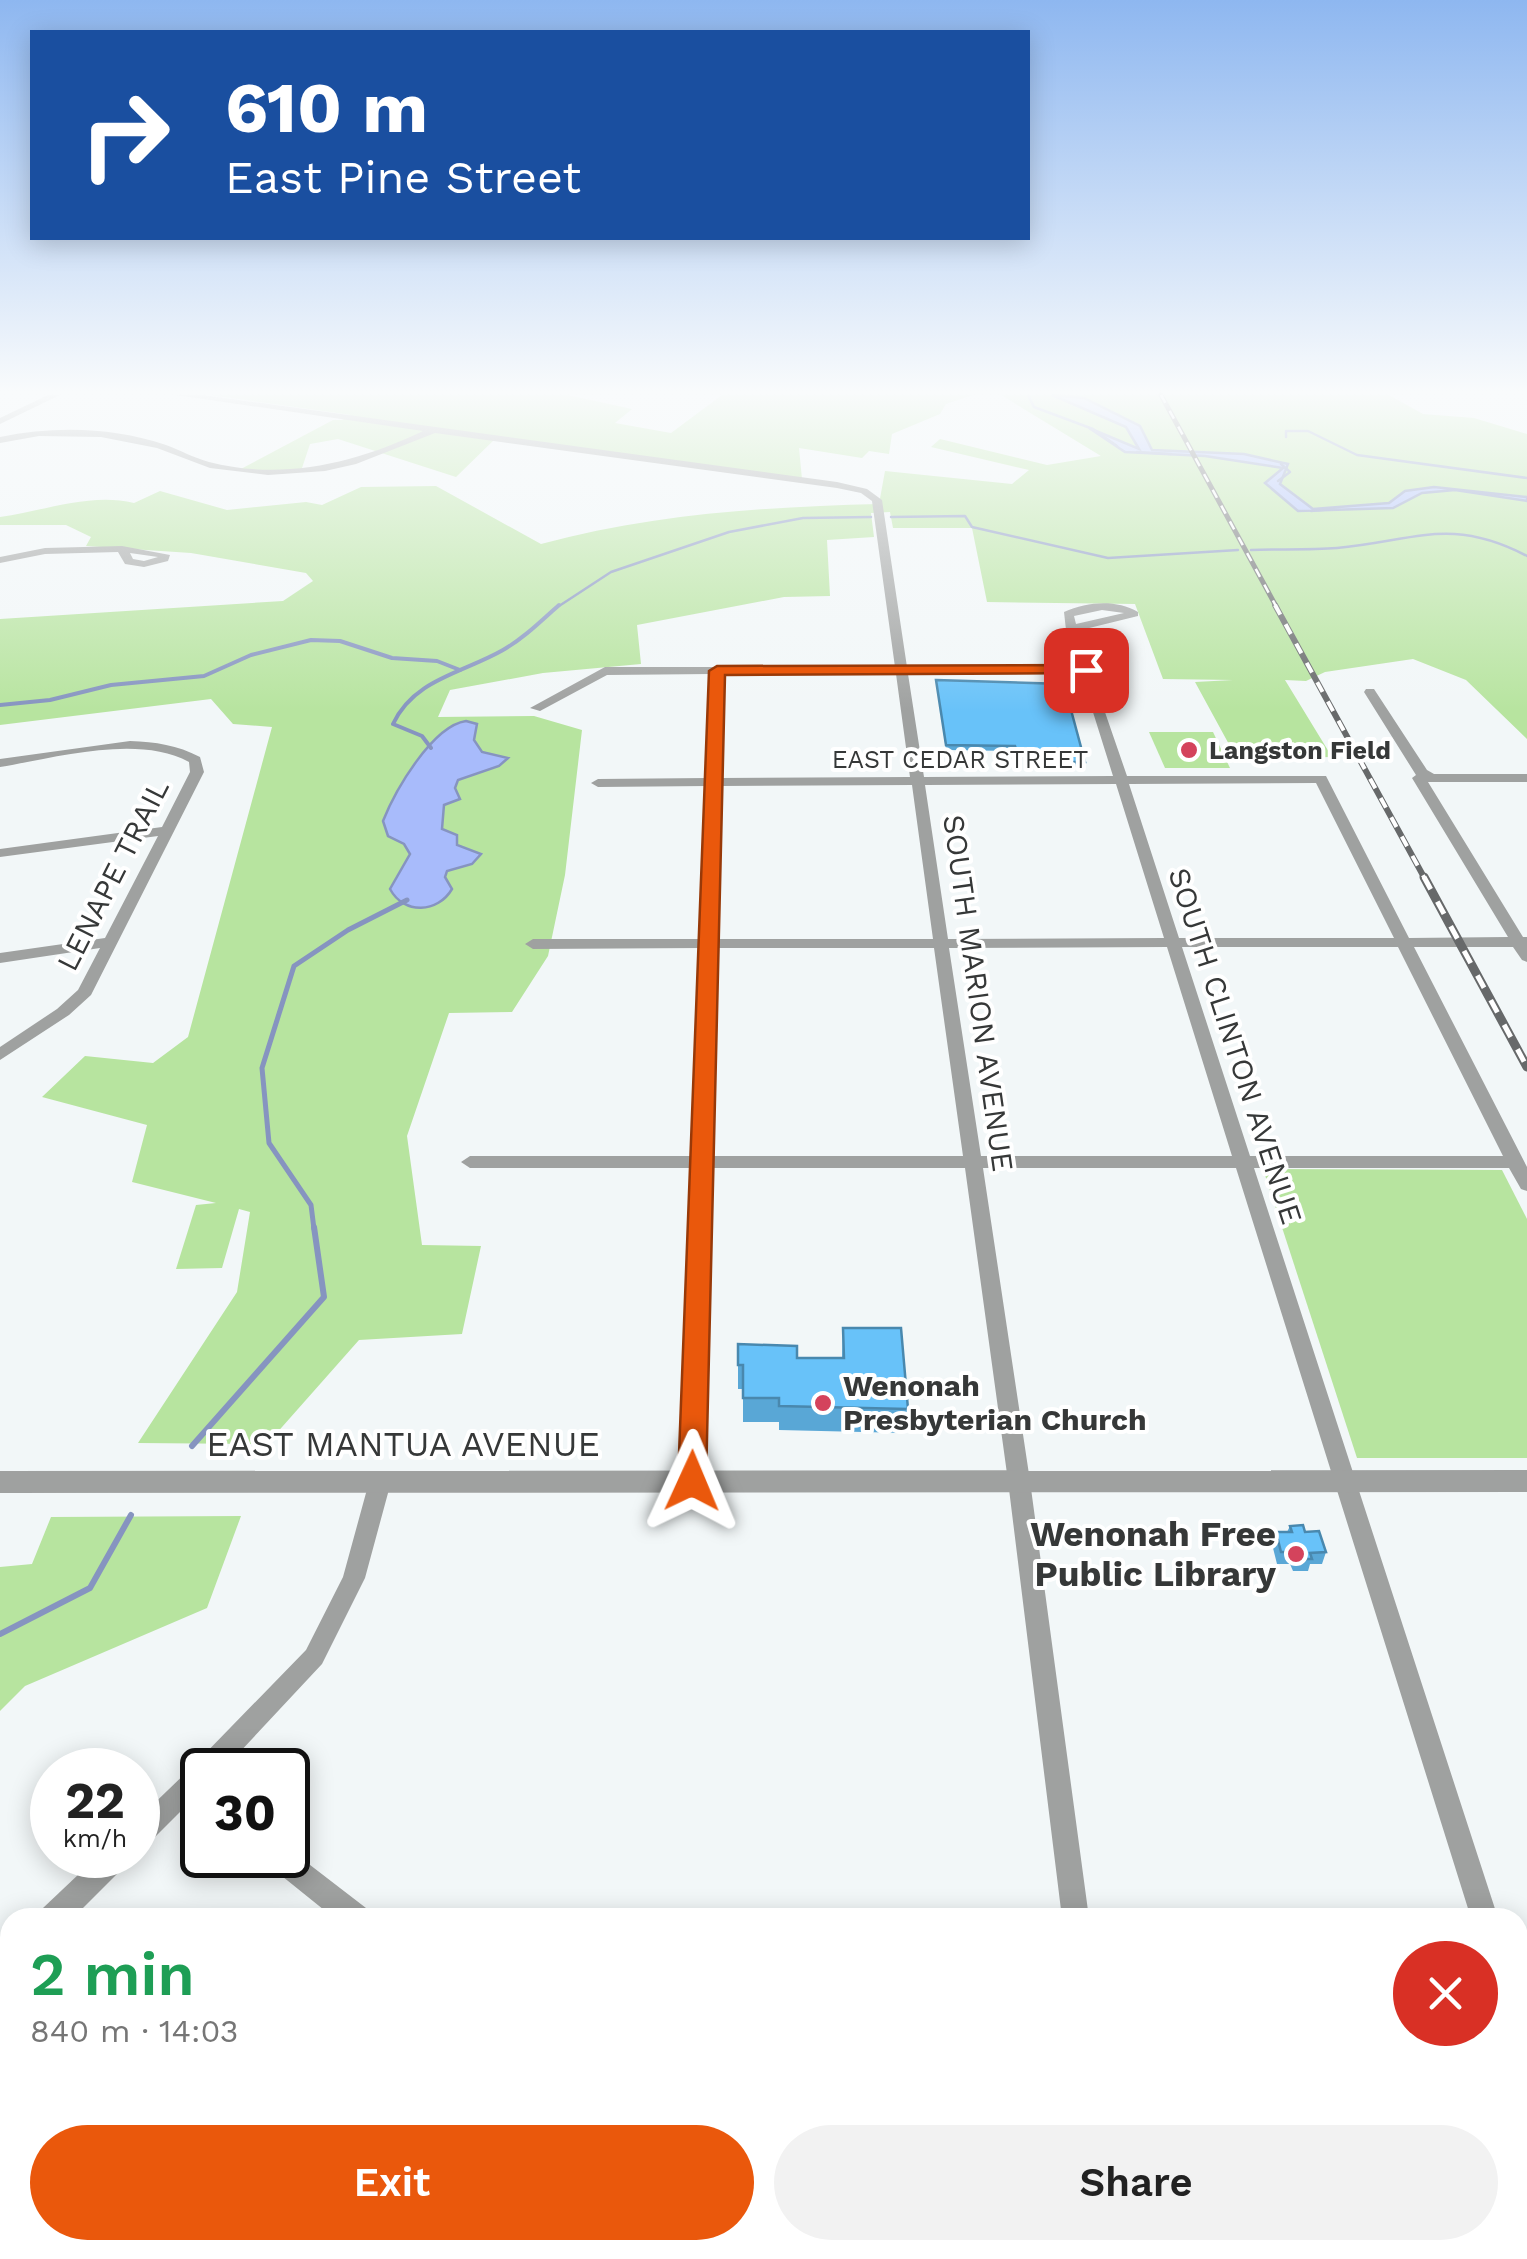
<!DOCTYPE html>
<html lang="en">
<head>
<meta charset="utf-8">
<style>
	:root { --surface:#fff; --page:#f2f2f2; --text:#222; --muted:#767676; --accent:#ea580c }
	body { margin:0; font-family:"Work Sans",sans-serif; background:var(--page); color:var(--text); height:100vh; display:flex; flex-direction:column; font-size:38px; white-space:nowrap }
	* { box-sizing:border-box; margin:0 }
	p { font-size:32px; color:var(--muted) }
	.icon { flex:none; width:55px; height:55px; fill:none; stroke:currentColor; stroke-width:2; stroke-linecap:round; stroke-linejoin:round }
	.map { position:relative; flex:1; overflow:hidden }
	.details { position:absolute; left:0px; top:1908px; width:1528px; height:352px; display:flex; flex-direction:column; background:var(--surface); border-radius:30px 30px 0 0; box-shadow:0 5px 25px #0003 }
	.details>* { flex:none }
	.top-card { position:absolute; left:30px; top:30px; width:1000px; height:210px; border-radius:0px; box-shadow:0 5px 25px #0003; background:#1a4fa0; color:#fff; overflow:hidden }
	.speed { position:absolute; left:30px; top:1748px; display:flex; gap:20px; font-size:50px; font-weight:700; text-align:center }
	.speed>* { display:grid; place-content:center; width:130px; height:130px; border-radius:50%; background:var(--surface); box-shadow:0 5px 25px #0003; line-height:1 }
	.speed small { font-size:25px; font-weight:400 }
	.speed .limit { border:5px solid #111; border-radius:15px; background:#fff; color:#111 }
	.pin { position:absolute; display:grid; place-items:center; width:85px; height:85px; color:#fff; margin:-42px; border-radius:20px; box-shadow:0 5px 15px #0006 }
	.me { position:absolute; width:110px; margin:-55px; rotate:1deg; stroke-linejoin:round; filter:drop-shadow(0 0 8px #0008) }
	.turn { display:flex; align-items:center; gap:35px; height:210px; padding:0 30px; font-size:45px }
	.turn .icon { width:130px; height:130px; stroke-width:2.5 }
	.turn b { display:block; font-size:70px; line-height:85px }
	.round { display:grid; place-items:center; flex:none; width:105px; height:105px; border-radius:52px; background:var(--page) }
	.summary { display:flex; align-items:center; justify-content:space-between; height:170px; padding:0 30px }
	h1 { font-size:60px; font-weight:600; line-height:75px; color:#1e9e55 }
	.button { display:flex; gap:20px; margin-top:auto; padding:20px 30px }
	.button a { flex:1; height:115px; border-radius:60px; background:var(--accent); color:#fff; font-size:40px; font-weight:600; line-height:115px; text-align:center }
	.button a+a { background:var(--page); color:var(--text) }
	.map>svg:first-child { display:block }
	.green { fill:#b7e49f }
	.water { fill:#a8bbfb; stroke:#8694c0; stroke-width:2.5 }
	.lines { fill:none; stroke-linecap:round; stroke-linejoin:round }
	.stream-far3 { stroke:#8694c0; stroke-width:2.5 }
	.stream-far2 { stroke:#8694c0; stroke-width:4 }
	.stream-far1 { stroke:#8694c0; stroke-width:5 }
	.stream { stroke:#8694c0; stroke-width:6 }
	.minor { fill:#9fa1a0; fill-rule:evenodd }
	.tertiary { fill:#9fa1a0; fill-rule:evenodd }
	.rail-far2-casing { stroke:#67696a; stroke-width:5 }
	.rail-far1-casing { stroke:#67696a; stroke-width:6 }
	.rail-casing { stroke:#67696a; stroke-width:9 }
	.rail-far2 { stroke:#fff; stroke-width:2.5; stroke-dasharray:9; stroke-linecap:butt }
	.rail-far1 { stroke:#fff; stroke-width:4; stroke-dasharray:11; stroke-linecap:butt }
	.rail { stroke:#fff; stroke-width:5; stroke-dasharray:14; stroke-linecap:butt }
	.wall { fill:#59a7d6 }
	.building { fill:#68c2f9; stroke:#4988ae; stroke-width:2.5 }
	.route { fill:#ea580c; stroke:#983908; stroke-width:2.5 }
	.poi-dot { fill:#d4435c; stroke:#fff; stroke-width:4 }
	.labels { text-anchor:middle; stroke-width:8; stroke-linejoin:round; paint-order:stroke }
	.far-poi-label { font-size:25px; font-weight:bold; fill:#363838; stroke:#fff; text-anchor:start }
	.far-street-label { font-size:25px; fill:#363838; stroke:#fff }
	.street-label { font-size:30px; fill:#363838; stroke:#fff }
	.poi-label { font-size:30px; font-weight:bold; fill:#363838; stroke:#fff; text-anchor:start }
	.near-street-label { font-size:35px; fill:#363838; stroke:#fff }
	.near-poi-label { font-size:35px; font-weight:bold; fill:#363838; stroke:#fff; text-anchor:end }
</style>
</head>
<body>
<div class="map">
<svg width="1527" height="2259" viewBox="0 0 1527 2259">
	<rect width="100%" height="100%" fill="#f2f7f8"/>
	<g class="green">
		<path d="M210,395H568L632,409L615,423L671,433L722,395H973L946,404L940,414L892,434L889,454L869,451L862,458L799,448L802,479L496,438L456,477L338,439L310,444L301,471L239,470L333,420H342L351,415Z"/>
		<path d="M1001,395H1057L1126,427L1141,450L1096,432L1125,452L1205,456L1285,468L1266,484L1298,511L1313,510L1280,484L1288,465L1204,451L1152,450L1140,426L1067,395H1389L1423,414L1474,418L1527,434V497L1434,487L1405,491L1389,503L1315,510L1393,508L1422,493L1455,490L1527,501V739L1466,680L1413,659L1325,672L1306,681L1285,680L1332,757L1237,759L1195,682L1233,680L1163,679L1135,604L987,602L972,528H893L890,512L871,513L874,537L827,540L830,596L784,597L637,625L641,664L543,673L450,690L438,717L534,716L582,730L565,875L548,956L512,1012L449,1013L407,1136L422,1245L481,1246L462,1334L359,1340L267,1444L138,1443L237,1292L250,1212L239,1209L222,1268L176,1269L196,1205L216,1203L132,1182L147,1125L42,1097L85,1056L153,1063L188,1037L272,727L233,724L211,699L0,725V619L283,601L313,581L306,573L191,553L86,546L91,537L66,525H0V517C44,511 91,492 134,503L160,491L227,510L306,502L322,505L361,487L436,486L541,544C653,514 764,507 879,504L885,471L1012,484L1029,470L931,447L940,439L1047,465L1101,456Z"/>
		<path d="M1149,732H1213L1230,768H1165Z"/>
		<path d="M1263,1169L1502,1170L1527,1219V1458H1357Z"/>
		<path d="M241,1516L207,1608L25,1686L0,1711V1567L32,1564L51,1517Z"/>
	</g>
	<g class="water">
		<path d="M1052,395L1084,398L1140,426L1152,450L1244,454L1288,464L1280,484L1313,509L1389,503L1405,491L1434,487L1527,497V501L1455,490L1422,493L1393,508L1298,511L1265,483L1283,468L1205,456L1125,452L1089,428L1139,449L1126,427Z"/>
		<path d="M466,721L477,724L474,740L482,752L508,758L499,766L458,780L455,788L460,799L444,805L442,829L457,835V845L481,854L472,864L447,871L445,877L452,889C438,913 404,915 390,889L410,854L404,844L388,836L383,821C395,791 432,726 466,721Z"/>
	</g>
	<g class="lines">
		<g class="stream-far3">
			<path d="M1028,395L1034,407L1093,429L1117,446"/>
			<path d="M1286,437V431H1308L1357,455L1527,478"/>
			<path d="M1137,452L1171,454"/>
			<path d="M1278,481L1290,472L1281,464"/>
			<path d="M1311,511L1334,509"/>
			<path d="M891,517L965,516L972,527L1108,558L1238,550"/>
			<path d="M1251,550C1280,549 1309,550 1337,548C1415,541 1450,516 1527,556"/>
			<path d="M556,608L611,572L729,532L803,518L871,517"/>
		</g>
		<g class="stream-far2">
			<path d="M0,705L50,700L111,685L204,676L251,655L311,640L340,641L392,658L437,661L460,670"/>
			<path d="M431,748L422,736L393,724C414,679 463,673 503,650C524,638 541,621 559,605"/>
		</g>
		<path class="stream-far1" d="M314,1229L311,1205L269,1143L262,1068L294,966L348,930L407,900"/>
		<g class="stream">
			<path d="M192,1446L324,1297L314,1227"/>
			<path d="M0,1634L90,1588L131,1515"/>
		</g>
		<g class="minor">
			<path d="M48,395H60L0,424V418Z"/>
			<path d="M176,395H202L837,482L867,489L882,500L907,667L1079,666L1067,639L1064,612C1088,602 1115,599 1138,612V616L1077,631L1127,776H1326L1409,938L1508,937L1412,778L1416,775L1364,692L1366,689H1374L1427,770L1434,774H1527V782H1428L1523,937H1527V962L1522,960L1513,947H1414L1527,1167V1191L1521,1189L1509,1168H1254L1498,1918H1471L1236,1168H983L1030,1481L1089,1918H1062L1008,1481L965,1168H711L703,1481L700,1487L692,1490L684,1487L681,1481L693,1168H470L461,1162L470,1156H693L701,948L533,949L525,944L533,939H701L707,786L598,787L591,783L598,779L707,778L711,674L607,675L540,711L530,708L605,667H895L872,501L861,493L837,488L435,433L356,464L325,471L268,475L210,468L157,448L101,437L39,436L0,443V437C55,426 112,427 166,445C180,450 194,458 209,462C282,481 357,463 423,431ZM1102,610L1124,613L1076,624L1074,616ZM723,674H896L910,777L720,778ZM908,674H1081L1113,776L924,777ZM1316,783L1394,938H1179L1129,784ZM1116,784L1164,938L948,939L925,785ZM912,785L933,939H716L720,786ZM1167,947L1232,1156H981L949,948ZM1182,947H1398L1503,1156H1250ZM716,948H934L963,1156H711Z"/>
			<path d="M122,546L170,555L168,561L144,567L125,564L118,552L45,554L0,563V557L45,548ZM130,553L158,557L144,561L133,559Z"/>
			<path d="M130,741C156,742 177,745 200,757L204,772L91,995L69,1015L0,1060V1047L57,1009L78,990L100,948L0,963V953L105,938L158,836L0,857V849L162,827L190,772L189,762C137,734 56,758 0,767V759Z"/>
			<path d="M380,1473L388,1476L391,1482L365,1578L322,1664L223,1770H202V1790L147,1845L138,1848V1819L196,1763L306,1650L343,1577L369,1482L372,1476Z"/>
			<path d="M288,1848L366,1908L369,1918H334L267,1864L263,1855H288Z"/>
			<path d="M99,1855H131L127,1864L73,1918H40L43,1908Z"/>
			<path d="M10,1945V1977L0,1982V1950Z"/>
			<rect x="1518" y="1959" width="9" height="28"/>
			<path d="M1518,2004L1527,2008V2061L1518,2057Z"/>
			<path d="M199,2250H230L227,2259H196Z"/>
			<path d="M639,2250H669L668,2259H638Z"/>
			<path d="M1110,2250H1140L1141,2259H1111Z"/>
		</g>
		<path class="tertiary" d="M1527,1470V1492L0,1493V1471Z"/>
		<g class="rail-far2-casing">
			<path id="rail-far2" d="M1161,395L1277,608"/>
		</g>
		<g class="rail-far1-casing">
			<path id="rail-far1" d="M1275,605L1425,879"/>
		</g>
		<g class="rail-casing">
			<path id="rail" d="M1424,877L1527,1067"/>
		</g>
		<use href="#rail-far2" class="rail-far2"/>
		<use href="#rail-far1" class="rail-far1"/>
		<use href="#rail" class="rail"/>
	</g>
	<g class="wall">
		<path d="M936,680L1085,762L1084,767H1054L1052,760H1031L1030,755L1015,754L1014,751L946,750Z"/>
		<path d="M843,1328L908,1409L905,1433L779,1430V1422H743V1389H738V1344L797,1358H842Z"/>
		<path d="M1290,1526L1305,1532L1326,1552L1322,1564H1310L1308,1571H1293L1290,1564H1277L1272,1544L1276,1532H1287Z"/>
	</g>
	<g class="building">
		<path d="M936,680L1064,684L1085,762H1055L1053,754H1031L1030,749H1016L1015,746L946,745Z"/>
		<path d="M843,1328H901L908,1409L779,1406V1398H743V1365H738V1344L797,1346V1358H844Z"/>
		<path d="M1303,1525L1305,1532L1319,1531L1326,1552L1310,1553L1312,1559H1297L1294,1552H1281L1276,1532H1292L1290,1526Z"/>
	</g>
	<linearGradient id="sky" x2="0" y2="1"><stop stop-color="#8eb7f0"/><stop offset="0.55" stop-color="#f9fbfc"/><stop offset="1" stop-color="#f9fbfc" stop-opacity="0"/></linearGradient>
	<rect width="1527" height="712" fill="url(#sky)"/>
	<path class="route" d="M1086,665L1092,666V673L725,675L706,1481L702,1489L692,1492L682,1489L678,1481L709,671L717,666Z"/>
	<g class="poi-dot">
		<circle cx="1189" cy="750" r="10"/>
		<circle cx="823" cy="1403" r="10"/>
		<circle cx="1296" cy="1554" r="10"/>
	</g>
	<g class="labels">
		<g class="far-poi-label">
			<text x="1209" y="759">Langston Field</text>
		</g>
		<g class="far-street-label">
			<text x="960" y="768">EAST CEDAR STREET</text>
		</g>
		<g class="street-label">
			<text transform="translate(113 875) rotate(-63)" y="10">LENAPE TRAIL</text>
			<text transform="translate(978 993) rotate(82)" y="10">SOUTH MARION AVENUE</text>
			<text transform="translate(1235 1046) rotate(72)" y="10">SOUTH CLINTON AVENUE</text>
		</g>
		<g class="poi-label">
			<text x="843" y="1396">Wenonah<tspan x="843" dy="34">Presbyterian Church</tspan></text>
		</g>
		<g class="near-street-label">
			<text x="403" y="1456">EAST MANTUA AVENUE</text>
		</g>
		<g class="near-poi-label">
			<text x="1276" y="1546">Wenonah Free<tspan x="1276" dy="40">Public Library</tspan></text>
		</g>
	</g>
</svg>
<div class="speed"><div>22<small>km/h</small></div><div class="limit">30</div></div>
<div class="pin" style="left:1086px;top:670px;background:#d93025"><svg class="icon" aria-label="arrive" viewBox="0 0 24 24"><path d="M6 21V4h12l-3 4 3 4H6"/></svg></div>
<svg class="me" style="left:692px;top:1481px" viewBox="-20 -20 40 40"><path d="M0-17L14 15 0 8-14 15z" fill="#ea580c" stroke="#fff" stroke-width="4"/></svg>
<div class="top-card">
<div class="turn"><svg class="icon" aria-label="right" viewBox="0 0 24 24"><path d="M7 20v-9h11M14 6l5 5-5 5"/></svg><div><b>610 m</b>East Pine Street</div></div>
</div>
<section class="details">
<div class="summary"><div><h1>2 min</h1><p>840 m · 14:03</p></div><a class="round" style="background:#d93025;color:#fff"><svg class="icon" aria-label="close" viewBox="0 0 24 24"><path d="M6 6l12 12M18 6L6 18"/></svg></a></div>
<div class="button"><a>Exit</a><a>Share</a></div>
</section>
</div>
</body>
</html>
